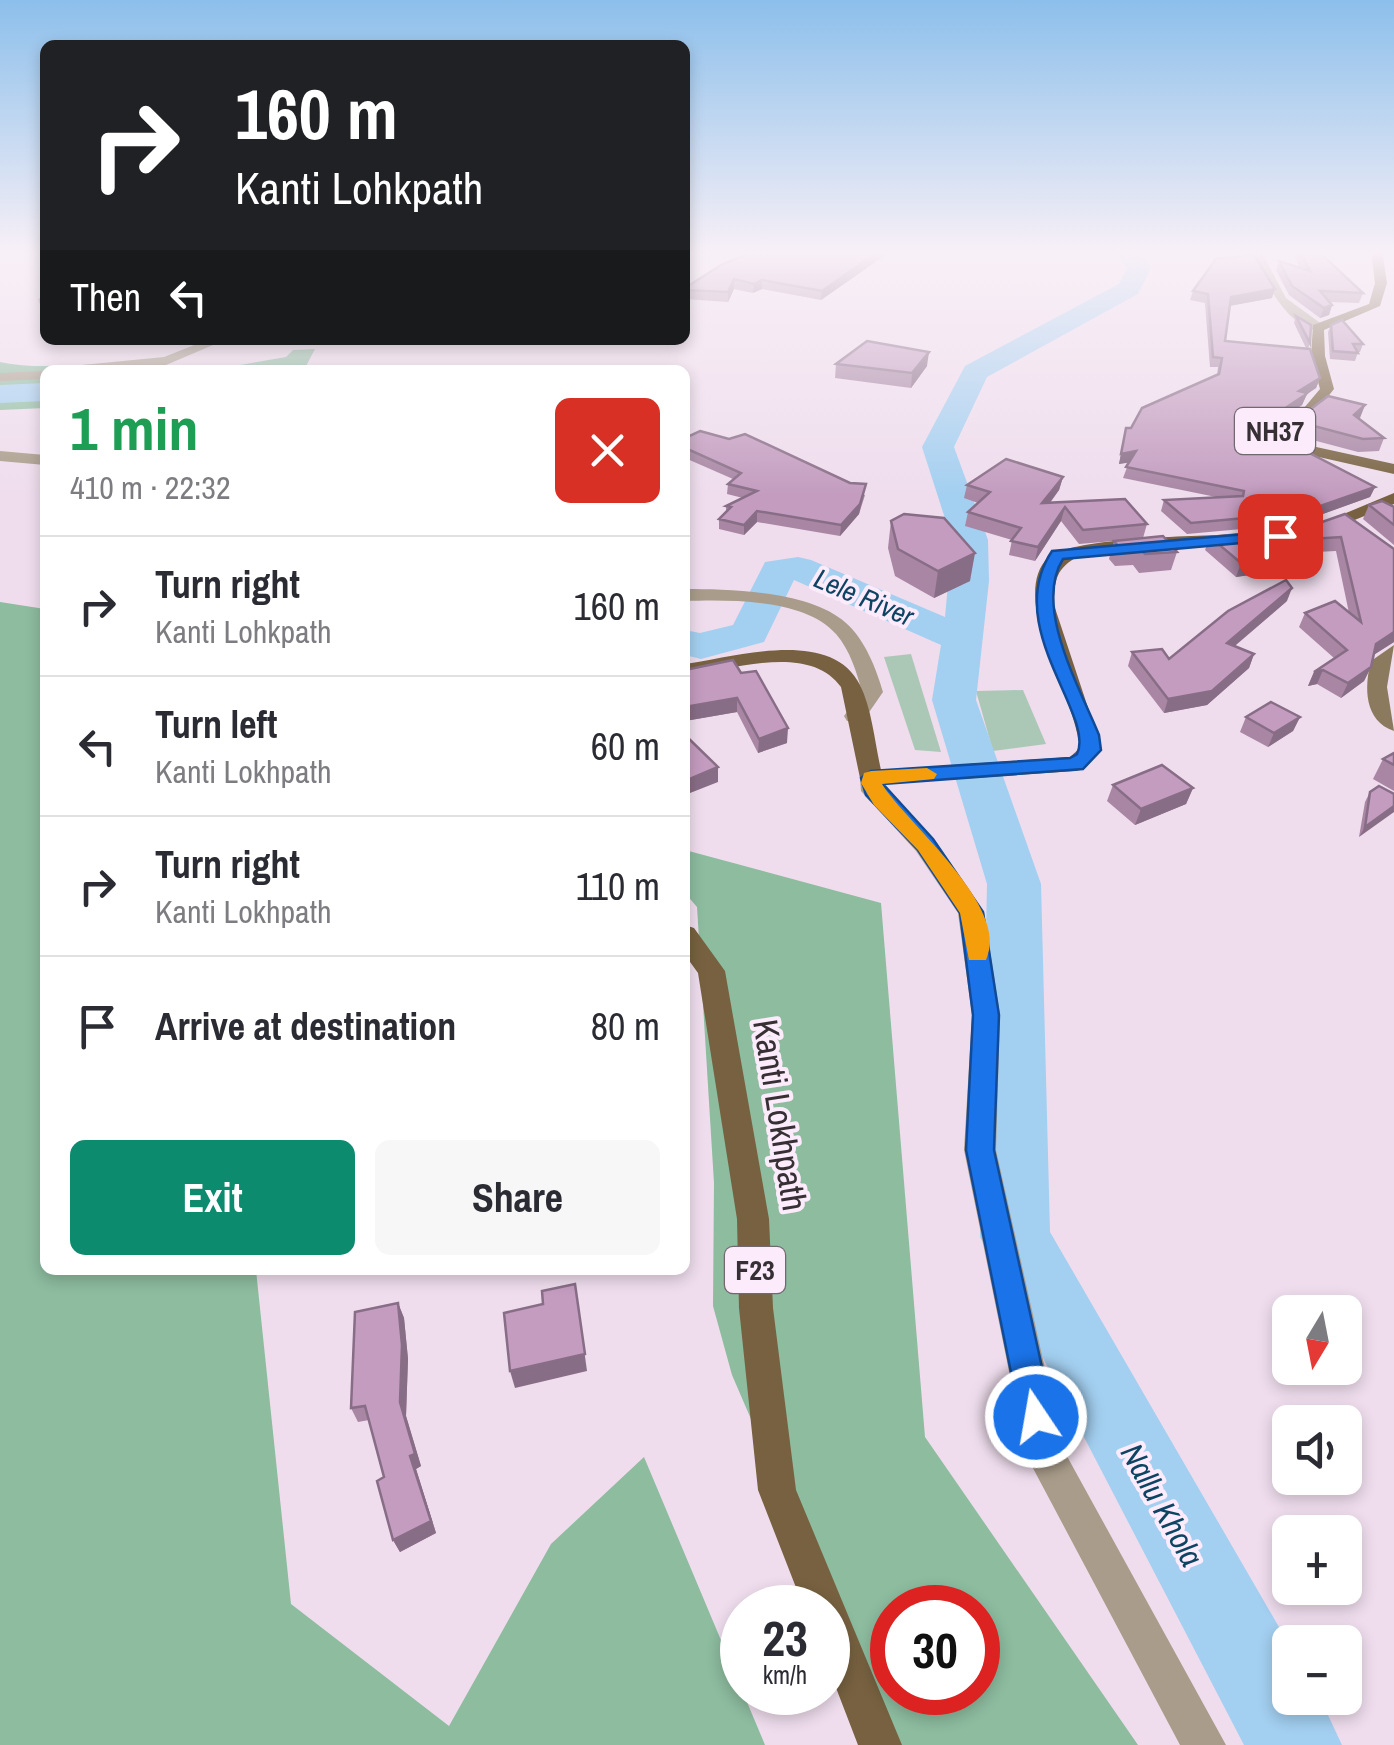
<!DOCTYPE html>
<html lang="en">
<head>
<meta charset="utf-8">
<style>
	:root { --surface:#fff; --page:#f7f7f7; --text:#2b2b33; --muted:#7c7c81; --line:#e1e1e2; --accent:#0d8b6f }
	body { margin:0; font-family:"Archivo Narrow",sans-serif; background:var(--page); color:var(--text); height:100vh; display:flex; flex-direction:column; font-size:38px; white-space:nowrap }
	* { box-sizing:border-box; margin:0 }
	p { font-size:32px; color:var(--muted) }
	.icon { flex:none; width:55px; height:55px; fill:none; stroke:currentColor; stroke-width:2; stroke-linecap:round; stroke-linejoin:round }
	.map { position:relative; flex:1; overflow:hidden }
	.sheet { position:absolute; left:40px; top:365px; width:650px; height:910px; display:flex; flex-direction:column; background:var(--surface); border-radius:15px; box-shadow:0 5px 15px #0003 }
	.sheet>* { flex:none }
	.top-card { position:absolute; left:40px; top:40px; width:650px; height:305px; border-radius:15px; box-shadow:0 5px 15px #0003; background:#202124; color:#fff; overflow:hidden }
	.needle { width:65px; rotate:190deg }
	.tools { position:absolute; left:1272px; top:1295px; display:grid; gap:20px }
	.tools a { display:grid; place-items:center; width:90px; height:90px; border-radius:15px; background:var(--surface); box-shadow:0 5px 15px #0003; font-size:50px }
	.speed { position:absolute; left:720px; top:1585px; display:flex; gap:20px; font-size:50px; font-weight:700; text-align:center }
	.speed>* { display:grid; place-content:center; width:130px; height:130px; border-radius:50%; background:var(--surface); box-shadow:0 5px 15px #0003; line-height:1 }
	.speed small { font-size:25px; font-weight:400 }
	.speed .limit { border:15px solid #d22; background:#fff; color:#111 }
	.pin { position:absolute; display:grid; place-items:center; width:85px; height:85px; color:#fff; margin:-42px; border-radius:20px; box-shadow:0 5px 15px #0006 }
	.me { position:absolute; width:110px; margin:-55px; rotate:348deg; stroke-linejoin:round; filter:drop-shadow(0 0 8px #0008) }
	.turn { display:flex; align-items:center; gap:35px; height:210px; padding:0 30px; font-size:45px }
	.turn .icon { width:130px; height:130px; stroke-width:2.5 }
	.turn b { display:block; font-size:70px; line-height:85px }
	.then { display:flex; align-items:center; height:95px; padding:0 30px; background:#0003; gap:20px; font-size:38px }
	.round { display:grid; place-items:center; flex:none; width:105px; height:105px; border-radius:15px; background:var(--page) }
	.overview { display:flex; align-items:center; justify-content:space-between; height:170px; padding:0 30px }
	h1 { font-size:60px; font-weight:700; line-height:75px; color:#1e9e55 }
	.button { display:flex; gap:20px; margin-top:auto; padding:20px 30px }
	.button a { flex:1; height:115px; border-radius:15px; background:var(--accent); color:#fff; font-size:40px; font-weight:700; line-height:115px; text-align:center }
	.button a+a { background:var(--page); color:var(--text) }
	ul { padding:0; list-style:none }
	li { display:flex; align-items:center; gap:30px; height:140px; padding:0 30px; border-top:2px solid var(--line) }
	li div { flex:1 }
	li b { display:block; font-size:38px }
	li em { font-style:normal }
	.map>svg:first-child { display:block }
	.green { fill:#abc8b6 }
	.forest { fill:#8dbc9f; fill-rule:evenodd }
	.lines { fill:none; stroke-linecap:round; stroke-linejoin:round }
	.river { fill:#a3cff0; fill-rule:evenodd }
	.minor { fill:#a99c8a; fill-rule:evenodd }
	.tertiary { fill:#a99c8a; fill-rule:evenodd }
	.secondary { fill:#8c7a5f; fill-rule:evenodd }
	.primary { fill:#776140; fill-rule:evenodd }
	.wall { fill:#a886a4 }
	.shaded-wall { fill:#886d86 }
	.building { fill:#c39cbf; stroke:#886d86; stroke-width:2.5 }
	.route { fill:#1a73e8; stroke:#114b97; stroke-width:2.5 }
	.slow { fill:#f59e0b }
	.labels { text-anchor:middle; stroke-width:8; stroke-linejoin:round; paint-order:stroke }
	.shield { fill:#fcebfa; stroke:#716870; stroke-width:2.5 }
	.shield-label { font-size:28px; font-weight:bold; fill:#363035 }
	.far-water-label { font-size:28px; font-style:italic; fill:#0d4363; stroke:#fcebfa }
	.water-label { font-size:32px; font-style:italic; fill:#0d4363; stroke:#fcebfa }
	.near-street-label { font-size:35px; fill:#363035; stroke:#fcebfa }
</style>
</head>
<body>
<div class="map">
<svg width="1394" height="1745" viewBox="0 0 1394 1745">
	<rect width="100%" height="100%" fill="#efdded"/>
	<g class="green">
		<path d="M911,654L941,752L915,750L884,657Z"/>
		<path d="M1023,690L1046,744L993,751L976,691Z"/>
	</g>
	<g class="forest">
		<path d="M315,349L304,370H210L286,357L293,350Z"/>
		<path d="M0,362C51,373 102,357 152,370H45V408L0,410Z"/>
		<path d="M0,602L45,609V1270H256L291,1604L449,1726L551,1544L644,1457L765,1745H0Z"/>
		<path d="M685,850L881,903L925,1437L1138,1745H878L817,1572L732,1375L713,1306L714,1183L697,907L685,893ZM892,1608H978V1692H892Z"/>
	</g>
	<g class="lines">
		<g class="river">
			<path d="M1115,251H1138L1151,268L1138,294L987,377L954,447L988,540L989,581L976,700L1041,884L1050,1232L1290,1646V1698H1320L1342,1745H1244L980,1237L987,884L932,700L941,645L794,580L764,642L701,659L685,655V630L700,633L733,625L765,562L798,557L811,560L945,617L952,540L922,447L965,366L1119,284L1127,268Z"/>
			<path d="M45,383V401L0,403V385Z"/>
		</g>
		<g class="minor">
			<path d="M1250,251H1261L1286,298L1323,325V331C1288,332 1263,277 1250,251Z"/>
			<path d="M207,340H225L166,365L65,370L72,366L164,357Z"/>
			<path d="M45,371V379L0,381V373Z"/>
			<path d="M685,589C730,589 811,591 846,623C865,640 876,668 883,692L863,721H847L844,716L862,692C857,673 850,650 836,634C804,598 729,600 685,601Z"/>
			<path d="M871,771L879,773L884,789L934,839L984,912L1000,1015L996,1150L1063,1449L1226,1745H1180L1026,1455L964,1150L972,1015L958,913L916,851L861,791L860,778Z"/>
		</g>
		<path class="tertiary" d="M0,451L45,455V465L0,461Z"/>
		<path class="secondary" d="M1394,645L1387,687L1394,731C1364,721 1364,687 1371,661Z"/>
		<g class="primary">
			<path d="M1371,251H1382L1387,283L1380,306L1324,330L1325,356L1334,389L1314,414L1283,434L1298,443L1394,464V474L1288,450L1271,442L1267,432L1304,408L1320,389L1311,356L1313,325L1369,304L1375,283Z"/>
			<path d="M1394,493V504L1325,532L1310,528Z"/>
			<path d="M1240,534L1249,539L1246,543L1079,556C1056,568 1054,580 1054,605L1102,750L1084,769L1076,771L871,785L860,778L841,687C809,642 731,670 685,676V664C736,657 831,627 860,685C872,709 875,744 881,770L1070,757L1080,748C1075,710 1054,675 1043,638C1036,615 1027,576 1049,557C1073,537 1203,536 1240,534Z"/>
			<path d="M685,925L694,928L725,971L769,1219L773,1308L796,1490L902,1745H858L828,1667V1608H804L758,1490L739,1308L737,1219L698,973L685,955Z"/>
		</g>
	</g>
	<g class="wall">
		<path d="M754,251H891L821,300L762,289L753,293L734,289L728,302L685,299V288Z"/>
		<path d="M1292,251H1318L1363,293L1359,303L1330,302L1332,305L1329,315L1320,318L1289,295L1276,270L1279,261L1300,268Z"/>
		<path d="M1193,291L1272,298L1230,306L1225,341L1306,348L1294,323L1296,316L1310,343L1308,349L1320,378L1316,388L1307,394L1302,405L1270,426L1271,433L1375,487L1370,497L1295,524L1187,534L1161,511L1164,500L1216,497L1123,478L1129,462L1119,464L1126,428H1131L1217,375L1218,367H1210L1205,303L1190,300Z"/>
		<path d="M45,296V313H43L38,299Z"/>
		<path d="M1331,325L1363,344L1360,352H1358L1355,361L1330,359L1328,332Z"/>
		<path d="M836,364L927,366L911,388L835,378Z"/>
		<path d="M1365,405L1359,419L1384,438L1379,451L1358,452L1290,434L1295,421Z"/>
		<path d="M685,438L865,495L859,514L840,536L757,522L744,535L719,529V519L726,511V506L743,498L727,494L728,484L733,479L685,458Z"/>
		<path d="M1063,477L1059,490L1050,503L1147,524L1143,538L1177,552L1171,570L1139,573L1133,565L1115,566L1109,559L1114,541L1079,544L1061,521L1035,561L1009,555L1012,540L965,526L968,512L978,503L964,498L967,485Z"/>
		<path d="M1369,505L1394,507V545L1363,519Z"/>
		<path d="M891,521L970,581L934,598L895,576L888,548Z"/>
		<path d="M1305,528L1394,549V642L1373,655L1371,667L1364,681L1341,698L1317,684L1308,686L1314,672L1334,658L1299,627L1305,613H1349L1336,551L1278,554L1282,558L1277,571L1236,577L1205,550L1210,537Z"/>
		<path d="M1287,601L1234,646L1254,654L1249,668L1207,705L1164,713L1128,666L1132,652L1169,659Z"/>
		<path d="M733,660L787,743L758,753L737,712L685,721V670Z"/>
		<path d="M1246,717H1300L1293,731L1268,747L1240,732Z"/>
		<path d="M1394,753V791L1373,779L1383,759Z"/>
		<path d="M1113,785L1193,788L1186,804L1135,825L1107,801Z"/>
		<path d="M1370,792L1394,794L1359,837L1365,802Z"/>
		<path d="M398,1303L404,1318L408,1359L406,1416L421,1466L416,1469L436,1533L400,1552L393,1540L384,1477L369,1420L358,1422L351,1408Z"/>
	</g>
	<g class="shaded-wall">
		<path d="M879,251H891L821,300L822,291Z"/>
		<path d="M734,279V289L728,302V292Z"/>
		<path d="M762,280V289L753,293L754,284Z"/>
		<path d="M1275,289L1272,298L1228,306L1231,297Z"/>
		<path d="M1332,305L1329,315L1320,318L1324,308Z"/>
		<path d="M929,352L927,366L911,388L912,373Z"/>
		<path d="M1320,378L1316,388L1307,394L1302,405L1265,429L1269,419L1299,391Z"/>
		<path d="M1365,405L1360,418L1349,427L1354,415Z"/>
		<path d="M1136,451L1133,462L1119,464L1121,454Z"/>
		<path d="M1063,477L1059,490L1039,517L1042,503Z"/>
		<path d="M866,484L859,514L840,536L841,525Z"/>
		<path d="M1375,487L1370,497L1295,524L1300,513Z"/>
		<path d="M1065,507L1061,521L1035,561L1038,547Z"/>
		<path d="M757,511V522L744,535V525Z"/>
		<path d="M975,553L970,581L934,598L938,571Z"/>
		<path d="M1282,558L1277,571L1236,577L1241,563Z"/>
		<path d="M1292,588L1287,601L1222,657L1227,643Z"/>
		<path d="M1394,632V642L1369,658L1376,644Z"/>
		<path d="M1254,654L1249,668L1207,705L1164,713L1168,699Z"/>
		<path d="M1371,667L1364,681L1341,698L1348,683Z"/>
		<path d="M1323,670L1317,684L1308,686L1314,672Z"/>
		<path d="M737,698V712L685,721V707Z"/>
		<path d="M1300,717L1293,731L1268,747L1274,733Z"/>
		<path d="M788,728L787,743L758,753L759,739Z"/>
		<path d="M718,767V782L685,795V781Z"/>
		<path d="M1193,788L1186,804L1135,825L1141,809Z"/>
		<path d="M1394,806V812L1359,837L1365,827Z"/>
		<path d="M575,1284L587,1371L515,1388L510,1371Z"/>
		<path d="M398,1303L404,1318L408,1359L406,1416L421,1466L416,1469L436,1533L400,1552L393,1540L410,1456L400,1402Z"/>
	</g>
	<g class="building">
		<path d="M754,251H879L822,291L762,280L754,284L734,279L728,292L685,290V288L721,265Z"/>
		<path d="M1300,251H1318L1363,293L1320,291L1332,305L1324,308L1292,286L1279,261L1310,271Z"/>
		<path d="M1254,255L1275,289L1231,297L1225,341L1310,349L1320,378L1299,391L1307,393L1305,395L1269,419L1271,433L1375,487L1300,513L1191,523L1164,500L1243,496L1244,491L1126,467L1136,451L1121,454L1126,428H1131L1142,408L1219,374L1222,358L1213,357L1208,294L1193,291L1216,259Z"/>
		<path d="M1296,316L1311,325L1310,343Z"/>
		<path d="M1342,320L1363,344H1353L1358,353L1333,351L1331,325Z"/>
		<path d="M867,341L929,352L912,373L836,364Z"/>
		<path d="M1328,396L1365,405L1354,415L1384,438L1363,439L1295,421Z"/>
		<path d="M700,431L729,439L745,434L850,483L866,484L860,504L841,525L757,511L744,525L719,519L731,507L726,506L757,491L728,484L741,473L685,448V438Z"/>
		<path d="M1006,459L1063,477L1042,503L1125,499L1147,524L1083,530L1065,507L1038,547L1011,541L1021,528L968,512L990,492L967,485Z"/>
		<path d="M1382,501L1394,507V525L1369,505Z"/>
		<path d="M904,514L944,518L975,553L938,571L898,549L891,521Z"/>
		<path d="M1345,514L1394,549V632L1376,644L1371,667L1348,683L1323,670L1314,672L1347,650L1305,613L1335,601L1361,622L1341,537L1263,542L1282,558L1241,563L1210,537L1305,528Z"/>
		<path d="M1163,536L1177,552L1145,554L1138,547L1120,548L1114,541Z"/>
		<path d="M1286,580L1292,588L1227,643L1254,654L1212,691L1168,699L1132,652L1162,649L1169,659L1228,611Z"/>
		<path d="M733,660L741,673L756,671L788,728L759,739L737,698L685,707V670Z"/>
		<path d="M1271,702L1300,717L1274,733L1246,717Z"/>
		<path d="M685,735L718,767L685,781Z"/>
		<path d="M1394,753V765L1383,759Z"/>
		<path d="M1162,765L1193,788L1141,809L1113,785Z"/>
		<path d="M1379,786L1394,794V806L1365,827L1370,792Z"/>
		<path d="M575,1284L585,1354L510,1371L504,1313L543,1304L542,1291Z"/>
		<path d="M398,1303L402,1345L400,1402L415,1454L410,1456L431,1521L393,1540L377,1481L384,1477L365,1406L351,1408L355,1312Z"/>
	</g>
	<linearGradient id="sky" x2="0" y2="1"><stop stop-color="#8cbfeb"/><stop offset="0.51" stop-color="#f8f0f7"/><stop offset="1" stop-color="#f8f0f7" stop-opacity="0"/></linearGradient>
	<rect width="1394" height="496" fill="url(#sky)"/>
	<path class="route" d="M1280,531L1288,536L1285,539L1063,559C1033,607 1080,688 1099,735L1101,750L1083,769L883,784L933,839L983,912L999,1015L994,1150L1053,1417L1048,1429L1036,1434L1025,1429L1020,1417L966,1150L973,1015L960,913L918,850L866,795L861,778L871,771L1070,758L1077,754C1096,715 1001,627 1052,551Z"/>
	<path class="slow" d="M927,768L937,774L934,779L882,784C905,822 1012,907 986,960H969L960,913L918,850L874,805L861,783L864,773L871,771Z"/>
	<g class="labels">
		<g class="shield">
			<rect x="1235" y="408" width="80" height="46" rx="8"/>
			<rect x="725" y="1247" width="60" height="46" rx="8"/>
		</g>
		<g class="shield-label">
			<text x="1275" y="441">NH37</text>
			<text x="755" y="1280">F23</text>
		</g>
		<g class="far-water-label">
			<text transform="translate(864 597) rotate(23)" y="10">Lele River</text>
		</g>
		<g class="water-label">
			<text transform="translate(1162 1505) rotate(61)" y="11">Nallu Khola</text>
		</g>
		<g class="near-street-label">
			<text transform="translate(780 1115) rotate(81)" y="12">Kanti Lokhpath</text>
		</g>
	</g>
</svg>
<div class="tools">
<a><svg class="needle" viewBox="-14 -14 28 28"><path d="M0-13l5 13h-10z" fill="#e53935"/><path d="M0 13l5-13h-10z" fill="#7c7c81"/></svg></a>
<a><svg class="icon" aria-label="sound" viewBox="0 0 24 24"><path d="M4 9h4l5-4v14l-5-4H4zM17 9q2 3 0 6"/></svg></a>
<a>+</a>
<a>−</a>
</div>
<div class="speed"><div>23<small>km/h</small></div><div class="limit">30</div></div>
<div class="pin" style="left:1280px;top:536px;background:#d93025"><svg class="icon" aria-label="arrive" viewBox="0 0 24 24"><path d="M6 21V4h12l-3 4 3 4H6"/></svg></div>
<svg class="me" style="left:1036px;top:1417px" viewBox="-20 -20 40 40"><circle r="17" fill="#1a73e8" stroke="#fff" stroke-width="3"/><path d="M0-11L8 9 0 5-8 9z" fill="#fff"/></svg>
<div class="top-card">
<div class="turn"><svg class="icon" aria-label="right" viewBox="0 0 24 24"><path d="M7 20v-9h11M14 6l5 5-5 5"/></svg><div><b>160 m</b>Kanti Lohkpath</div></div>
<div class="then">Then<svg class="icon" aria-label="left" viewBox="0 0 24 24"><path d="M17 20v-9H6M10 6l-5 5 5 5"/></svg></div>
</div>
<section class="sheet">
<div class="overview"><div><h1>1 min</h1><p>410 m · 22:32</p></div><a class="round" style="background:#d93025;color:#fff"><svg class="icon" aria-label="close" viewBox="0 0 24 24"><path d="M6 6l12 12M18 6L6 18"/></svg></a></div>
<ul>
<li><svg class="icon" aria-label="right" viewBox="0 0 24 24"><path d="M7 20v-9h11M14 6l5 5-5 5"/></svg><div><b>Turn right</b><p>Kanti Lohkpath</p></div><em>160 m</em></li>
<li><svg class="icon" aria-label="left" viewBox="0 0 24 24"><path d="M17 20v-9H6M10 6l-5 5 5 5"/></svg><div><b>Turn left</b><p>Kanti Lokhpath</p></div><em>60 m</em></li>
<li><svg class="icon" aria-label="right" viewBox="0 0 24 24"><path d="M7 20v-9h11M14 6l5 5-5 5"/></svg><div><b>Turn right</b><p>Kanti Lokhpath</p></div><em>110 m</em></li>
<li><svg class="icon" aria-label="arrive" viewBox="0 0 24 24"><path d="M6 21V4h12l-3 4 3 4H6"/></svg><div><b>Arrive at destination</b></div><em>80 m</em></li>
</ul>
<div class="button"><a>Exit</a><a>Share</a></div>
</section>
</div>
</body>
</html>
